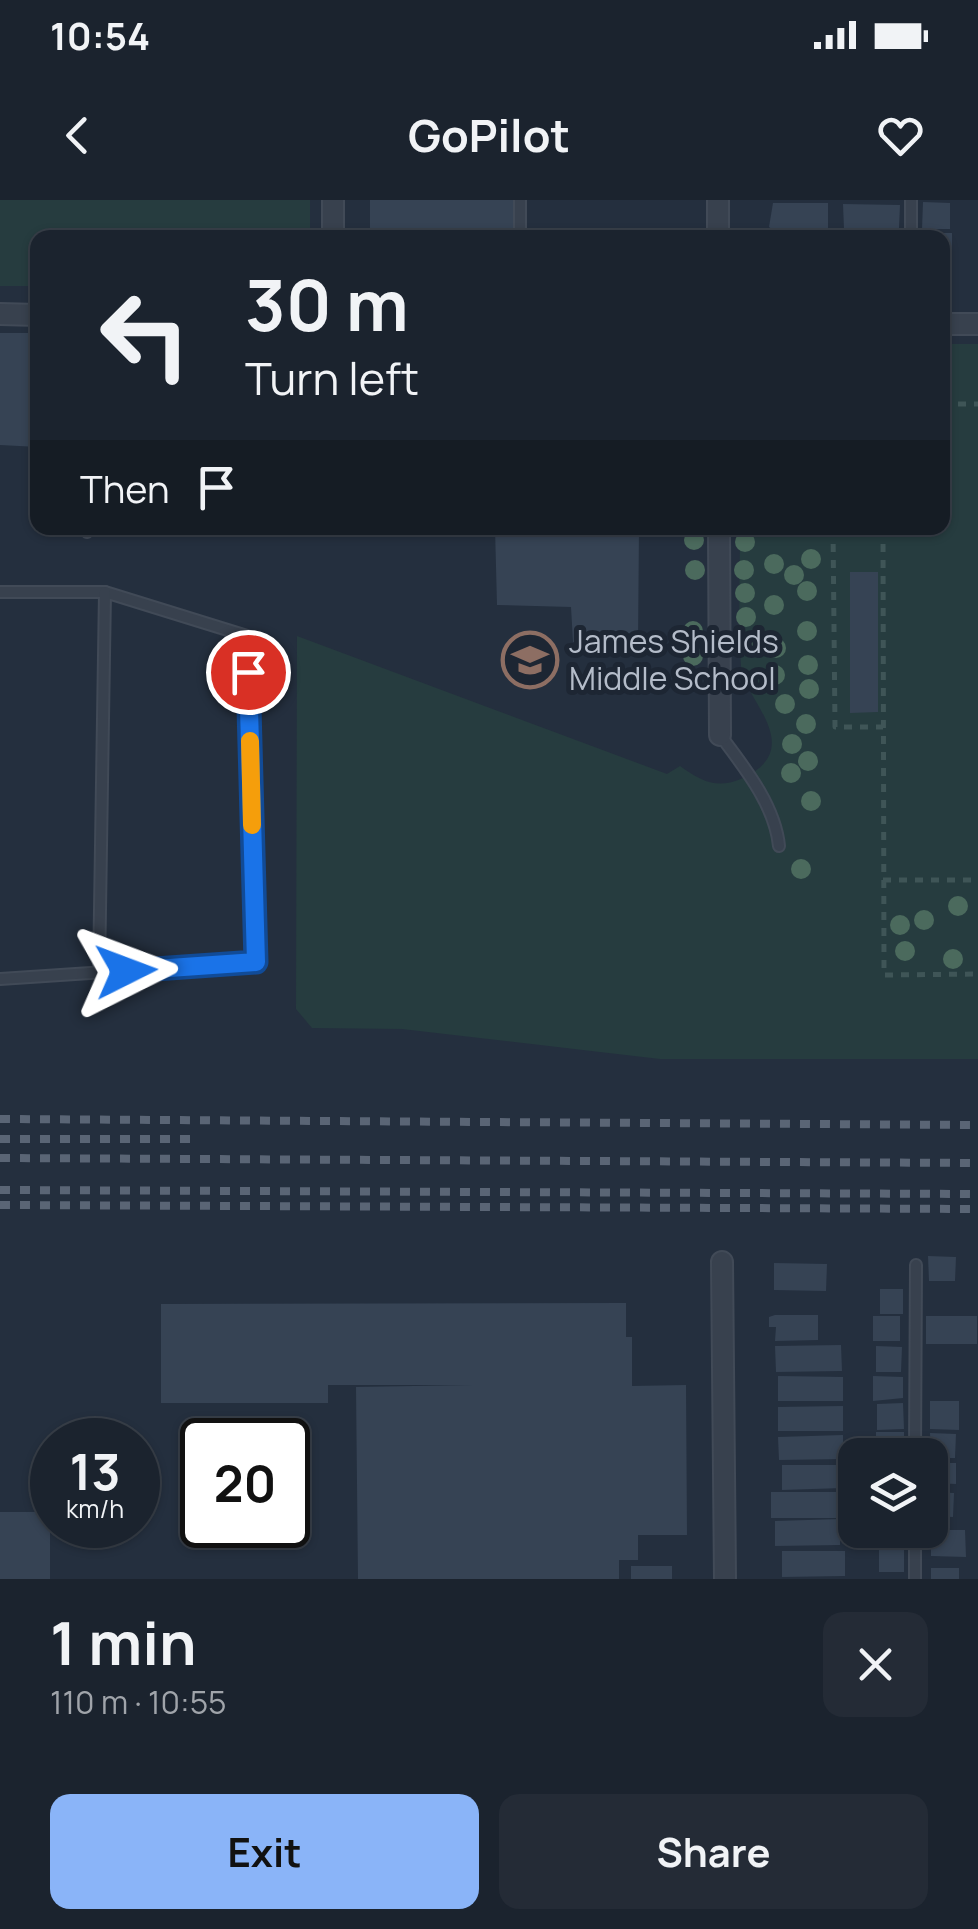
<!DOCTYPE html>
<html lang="en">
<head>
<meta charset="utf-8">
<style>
	:root { --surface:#1b232e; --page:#242b36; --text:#f1f3f6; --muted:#a0a4aa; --line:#39404a; --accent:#8ab4f8 }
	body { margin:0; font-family:Manrope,sans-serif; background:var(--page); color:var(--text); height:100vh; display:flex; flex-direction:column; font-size:38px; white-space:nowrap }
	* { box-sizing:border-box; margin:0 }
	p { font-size:32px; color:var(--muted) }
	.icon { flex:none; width:55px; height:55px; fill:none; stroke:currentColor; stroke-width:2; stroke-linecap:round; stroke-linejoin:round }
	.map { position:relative; height:1379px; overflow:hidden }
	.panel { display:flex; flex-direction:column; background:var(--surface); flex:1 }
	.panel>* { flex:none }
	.hud { position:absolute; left:30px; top:30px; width:920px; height:305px; border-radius:20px; box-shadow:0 2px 8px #0004,0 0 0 2px var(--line); background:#1b232e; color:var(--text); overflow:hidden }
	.tools { position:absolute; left:838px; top:1238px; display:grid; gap:20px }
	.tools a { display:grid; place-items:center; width:110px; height:110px; border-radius:20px; background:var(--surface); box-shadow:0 2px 8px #0004,0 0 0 2px var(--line); font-size:50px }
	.speed { position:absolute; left:30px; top:1218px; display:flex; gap:20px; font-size:50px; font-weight:700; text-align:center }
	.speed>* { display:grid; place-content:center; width:130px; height:130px; border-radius:50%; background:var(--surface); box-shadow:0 2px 8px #0004,0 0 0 2px var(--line); line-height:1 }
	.speed small { font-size:25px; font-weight:400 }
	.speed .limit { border:5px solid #111; border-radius:15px; background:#fff; color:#111 }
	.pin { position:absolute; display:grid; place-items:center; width:85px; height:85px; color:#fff; margin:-42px; border:5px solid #fff; border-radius:50%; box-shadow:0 2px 10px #0007 }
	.me { position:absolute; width:110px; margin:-55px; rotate:87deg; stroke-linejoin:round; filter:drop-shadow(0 0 8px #0008) }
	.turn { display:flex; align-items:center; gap:35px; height:210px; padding:0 50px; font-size:45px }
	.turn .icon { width:130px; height:130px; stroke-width:2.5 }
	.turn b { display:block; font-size:70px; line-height:85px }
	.then { display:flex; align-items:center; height:95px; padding:0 50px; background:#0003; gap:20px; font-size:38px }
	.round { display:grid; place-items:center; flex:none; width:105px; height:105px; border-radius:20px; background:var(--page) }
	.head { display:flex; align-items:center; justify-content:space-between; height:170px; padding:0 50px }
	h1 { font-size:60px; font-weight:700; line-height:75px }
	.cta { display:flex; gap:20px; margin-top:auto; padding:20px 50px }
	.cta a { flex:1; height:115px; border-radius:20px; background:var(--accent); color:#111; font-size:40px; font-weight:700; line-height:115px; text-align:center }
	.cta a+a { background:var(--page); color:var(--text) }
	.status { display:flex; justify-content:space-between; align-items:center; height:70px; padding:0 50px; background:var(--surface); direction:ltr }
	.status svg { height:28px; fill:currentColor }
	header { display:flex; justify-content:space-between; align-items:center; height:130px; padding:0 50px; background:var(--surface); font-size:45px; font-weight:700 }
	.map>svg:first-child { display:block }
	.green { fill:#263c3f }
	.building { fill:#364354 }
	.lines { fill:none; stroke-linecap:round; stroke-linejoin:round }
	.service-casing { stroke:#414a57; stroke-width:14 }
	.minor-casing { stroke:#414a57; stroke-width:24 }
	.path { stroke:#3f5557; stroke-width:5; stroke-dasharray:8 8; stroke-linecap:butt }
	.service { stroke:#38414e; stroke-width:10 }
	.minor { stroke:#38414e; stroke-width:20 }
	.rail { stroke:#5a6575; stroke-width:8; stroke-dasharray:10 10; stroke-linecap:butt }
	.tree { fill:#4b6a5d }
	.route-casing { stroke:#114b97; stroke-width:25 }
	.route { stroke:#1a73e8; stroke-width:18 }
	.slow { stroke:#f59e0b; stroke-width:18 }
	.labels { text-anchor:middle; stroke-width:10; stroke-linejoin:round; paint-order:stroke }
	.poi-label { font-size:32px; fill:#b4bcc9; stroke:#1d2633; text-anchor:start }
</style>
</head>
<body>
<div class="status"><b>10:54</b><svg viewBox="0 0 49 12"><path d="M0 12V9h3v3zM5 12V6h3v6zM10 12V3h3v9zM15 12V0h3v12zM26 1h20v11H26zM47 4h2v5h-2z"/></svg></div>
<header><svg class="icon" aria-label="back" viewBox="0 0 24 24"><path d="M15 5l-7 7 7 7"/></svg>GoPilot<svg class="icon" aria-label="heart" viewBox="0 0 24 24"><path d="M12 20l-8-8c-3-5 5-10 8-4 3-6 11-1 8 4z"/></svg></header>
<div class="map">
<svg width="978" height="1379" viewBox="0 0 978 1379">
	<rect width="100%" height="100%" fill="#242f3e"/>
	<g class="green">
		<path d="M0,0H310V37L38,38L37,86H0Z"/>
		<path d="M943,144H978V859H660L402,829L312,828L296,809L297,436L667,574L680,566C701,581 717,590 743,578C808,547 743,499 741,466C738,421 740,374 740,328H942Z"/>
	</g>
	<g class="building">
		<rect x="370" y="0" width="146" height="38"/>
		<path d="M923,2L950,3V29H922Z"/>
		<path d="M773,3H828V30H773L769,27Z"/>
		<path d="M843,4L900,5L899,28L844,29Z"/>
		<rect x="774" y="33" width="57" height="5"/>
		<path d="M925,33H952V59H942V38H925Z"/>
		<path d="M0,133H38V247L0,245Z"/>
		<path d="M495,328H639L638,443L573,442L571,407L497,405Z"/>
		<path d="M850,372H878V512L850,513Z"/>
		<path d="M928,1056L956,1057L955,1081H929Z"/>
		<path d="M774,1063L827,1064L826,1091L774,1090Z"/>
		<rect x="880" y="1089" width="23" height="25"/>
		<path d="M626,1103V1137H632V1186L686,1185L687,1335H638V1360H619V1379H358L356,1187L472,1185H328V1203H161V1104Z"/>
		<path d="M775,1115H818V1140L775,1141L776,1127H769V1117Z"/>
		<rect x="873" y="1116" width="27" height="25"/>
		<rect x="926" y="1116" width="51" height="28"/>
		<path d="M841,1145L842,1171L776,1172L775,1146Z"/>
		<path d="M876,1146L902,1147L901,1172H876Z"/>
		<path d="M778,1176L843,1177V1201H778Z"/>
		<path d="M873,1176L903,1177V1198L873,1201Z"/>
		<path d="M930,1201H959V1230L930,1229Z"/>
		<path d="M903,1203L904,1229L877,1230V1204Z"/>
		<path d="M843,1206V1231H778V1207Z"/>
		<rect x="876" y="1232" width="28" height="23"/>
		<path d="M930,1233L956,1234L955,1258H931Z"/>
		<path d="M843,1235V1259L779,1260L778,1237Z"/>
		<path d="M930,1263H956V1284L931,1283Z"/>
		<path d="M782,1265H843V1288L782,1290Z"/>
		<rect x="771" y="1292" width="68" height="26"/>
		<path d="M930,1292L954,1293L953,1317L930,1316Z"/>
		<rect x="0" y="1312" width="50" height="67"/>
		<path d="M840,1319V1345L775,1346V1321Z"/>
		<path d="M931,1330H965L966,1357L931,1356Z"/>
		<path d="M879,1347L904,1348V1372H879Z"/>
		<path d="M782,1351H845V1376L782,1377Z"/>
		<rect x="631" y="1366" width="41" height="13"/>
		<rect x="931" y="1368" width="28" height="11"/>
	</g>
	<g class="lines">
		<g class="service-casing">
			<g id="service">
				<path d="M911,0V38"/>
				<path d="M520,38V0"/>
				<path d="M86,328L87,332"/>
				<path d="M0,392H105L247,436L256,762L0,779"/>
				<path d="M720,535C744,567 775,605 779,646"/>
				<path d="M99,773L105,392"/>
				<path d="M915,1255L916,1065"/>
				<path d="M915,1379V1330"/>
			</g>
		</g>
		<g class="minor-casing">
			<g id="minor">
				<path d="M333,0V38"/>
				<path d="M718,0V38"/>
				<path d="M0,114L38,115"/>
				<path d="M942,124H978"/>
				<path d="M719,328L720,535"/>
				<path d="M722,1062L725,1379"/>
			</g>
		</g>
		<g class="path">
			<path d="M942,204H978"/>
			<path d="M833,328L835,527H883"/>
			<path d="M883,328L884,775L978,774"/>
			<path d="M883,680H978"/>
		</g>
		<use href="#service" class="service"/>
		<use href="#minor" class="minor"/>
		<g class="rail">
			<path d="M0,919L978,925"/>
			<path d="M0,939H191"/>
			<path d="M0,958L978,963"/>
			<path d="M0,990L978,994"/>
			<path d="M0,1005L978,1009"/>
		</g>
	</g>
	<g class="tree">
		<circle cx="694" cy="340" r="10"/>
		<circle cx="745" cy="342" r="10"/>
		<circle cx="811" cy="359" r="10"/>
		<circle cx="774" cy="364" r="10"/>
		<circle cx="695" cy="370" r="10"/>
		<circle cx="744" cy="370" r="10"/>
		<circle cx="794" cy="375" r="10"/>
		<circle cx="807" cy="391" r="10"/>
		<circle cx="745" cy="393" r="10"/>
		<circle cx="774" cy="405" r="10"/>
		<circle cx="746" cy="417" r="10"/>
		<circle cx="693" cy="431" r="10"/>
		<circle cx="807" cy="431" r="10"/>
		<circle cx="745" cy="446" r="10"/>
		<circle cx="776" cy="448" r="10"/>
		<circle cx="693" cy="456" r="10"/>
		<circle cx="808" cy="465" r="10"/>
		<circle cx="775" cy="475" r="10"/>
		<circle cx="809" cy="489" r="10"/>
		<circle cx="785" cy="504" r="10"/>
		<circle cx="806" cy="524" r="10"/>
		<circle cx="792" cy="544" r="10"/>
		<circle cx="808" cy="561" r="10"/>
		<circle cx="791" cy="573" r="10"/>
		<circle cx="811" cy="601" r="10"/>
		<circle cx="801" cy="669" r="10"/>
		<circle cx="958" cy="706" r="10"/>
		<circle cx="924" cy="720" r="10"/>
		<circle cx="900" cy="725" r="10"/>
		<circle cx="905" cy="751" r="10"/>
		<circle cx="953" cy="759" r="10"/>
	</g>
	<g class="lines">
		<g class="route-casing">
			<path id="route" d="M126,771L256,762L248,472"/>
		</g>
		<use href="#route" class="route"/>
		<path class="slow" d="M250,541L252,625"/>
	</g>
	<defs>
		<g id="school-ring" transform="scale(2.875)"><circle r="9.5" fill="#1d2633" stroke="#8d6e63" stroke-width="1.5"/><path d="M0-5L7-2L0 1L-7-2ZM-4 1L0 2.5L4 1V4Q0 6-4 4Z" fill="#8d6e63"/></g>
	</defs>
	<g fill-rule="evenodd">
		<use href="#school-ring" x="530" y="460"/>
	</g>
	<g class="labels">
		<g class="poi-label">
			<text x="569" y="453">James Shields<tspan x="569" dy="37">Middle School</tspan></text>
		</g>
	</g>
</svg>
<div class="tools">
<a><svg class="icon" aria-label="layers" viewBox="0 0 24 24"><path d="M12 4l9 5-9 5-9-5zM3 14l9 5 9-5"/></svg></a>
</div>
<div class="speed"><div>13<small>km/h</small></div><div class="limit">20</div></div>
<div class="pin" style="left:248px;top:472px;background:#d93025"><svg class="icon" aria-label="arrive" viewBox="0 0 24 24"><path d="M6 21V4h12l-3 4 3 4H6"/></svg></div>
<svg class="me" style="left:126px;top:771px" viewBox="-20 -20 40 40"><path d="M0-17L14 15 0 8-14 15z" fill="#1a73e8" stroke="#fff" stroke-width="4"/></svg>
<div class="hud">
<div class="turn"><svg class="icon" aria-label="left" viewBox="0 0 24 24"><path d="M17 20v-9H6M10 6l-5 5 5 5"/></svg><div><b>30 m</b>Turn left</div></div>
<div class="then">Then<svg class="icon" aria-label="arrive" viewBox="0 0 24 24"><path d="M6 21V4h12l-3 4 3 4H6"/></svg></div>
</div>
</div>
<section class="panel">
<div class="head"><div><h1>1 min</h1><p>110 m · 10:55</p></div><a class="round"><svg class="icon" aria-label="close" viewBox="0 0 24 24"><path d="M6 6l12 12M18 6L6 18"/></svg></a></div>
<div class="cta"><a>Exit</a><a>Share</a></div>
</section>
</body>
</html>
